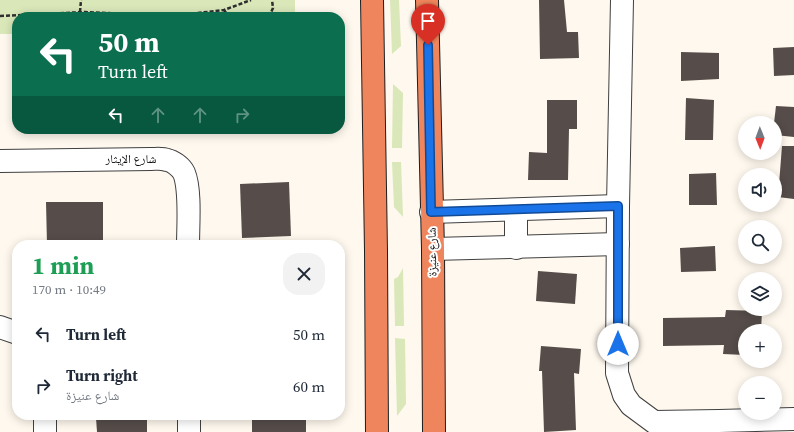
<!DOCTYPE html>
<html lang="en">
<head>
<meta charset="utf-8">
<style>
	:root { --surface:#fff; --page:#f2f2f3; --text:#1f2937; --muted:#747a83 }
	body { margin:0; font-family:"Source Serif 4","Noto Naskh Arabic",serif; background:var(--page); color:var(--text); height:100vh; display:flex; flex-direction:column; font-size:15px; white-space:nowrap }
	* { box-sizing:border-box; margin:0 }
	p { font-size:13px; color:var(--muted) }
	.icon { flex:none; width:22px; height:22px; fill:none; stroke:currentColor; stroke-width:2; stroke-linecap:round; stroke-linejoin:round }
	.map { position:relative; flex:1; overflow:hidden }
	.side { position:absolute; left:12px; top:240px; width:333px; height:180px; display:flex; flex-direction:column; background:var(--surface); border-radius:16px; box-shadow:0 2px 10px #0003 }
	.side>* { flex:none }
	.top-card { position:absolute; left:12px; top:12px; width:333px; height:122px; border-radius:16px; box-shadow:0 2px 10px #0003; background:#0b6e4f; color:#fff; overflow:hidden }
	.needle { width:26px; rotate:179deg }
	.buttons { position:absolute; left:738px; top:116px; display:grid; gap:8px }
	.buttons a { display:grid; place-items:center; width:44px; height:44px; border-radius:50%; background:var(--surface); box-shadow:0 2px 10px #0003; font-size:20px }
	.pin { position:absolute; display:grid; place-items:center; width:34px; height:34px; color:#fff; margin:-41px -17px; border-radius:50% 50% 50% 0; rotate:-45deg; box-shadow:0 0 4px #0007 }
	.pin .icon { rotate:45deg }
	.me { position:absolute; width:44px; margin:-22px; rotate:0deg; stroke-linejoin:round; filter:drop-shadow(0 0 3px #0008) }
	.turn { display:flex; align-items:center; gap:14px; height:84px; padding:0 20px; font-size:18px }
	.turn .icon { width:52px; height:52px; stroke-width:2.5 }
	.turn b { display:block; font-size:28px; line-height:34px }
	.lanes { display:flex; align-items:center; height:38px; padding:0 20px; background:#0003; justify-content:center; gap:20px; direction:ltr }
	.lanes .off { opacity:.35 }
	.round { display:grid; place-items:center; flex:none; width:42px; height:42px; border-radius:16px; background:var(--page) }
	.head { display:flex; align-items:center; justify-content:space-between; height:68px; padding:0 20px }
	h1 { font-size:24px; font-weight:700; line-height:30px; color:#1e9e55 }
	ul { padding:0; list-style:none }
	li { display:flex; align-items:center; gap:12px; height:52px; padding:0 20px }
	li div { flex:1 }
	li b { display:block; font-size:15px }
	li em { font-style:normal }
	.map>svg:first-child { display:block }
	.green { fill:#d9e7b9 }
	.building { fill:#564d4a }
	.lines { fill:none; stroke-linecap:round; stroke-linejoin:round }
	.minor-casing { stroke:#404040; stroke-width:24 }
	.highway-casing { stroke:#1e1e1e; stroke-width:24 }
	.path { stroke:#2f2f2f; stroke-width:2.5; stroke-dasharray:4 2; stroke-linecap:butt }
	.minor { stroke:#fff; stroke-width:22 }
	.highway { stroke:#ef855c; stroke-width:22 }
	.route-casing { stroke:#114b97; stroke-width:10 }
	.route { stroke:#1a73e8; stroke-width:7 }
	.labels { text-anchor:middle; stroke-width:4; stroke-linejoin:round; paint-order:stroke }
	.street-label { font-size:12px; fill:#0d0d0d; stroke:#fff }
</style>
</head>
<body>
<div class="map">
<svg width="794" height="432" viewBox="0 0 794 432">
	<rect width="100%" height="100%" fill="#fef8ee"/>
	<g class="green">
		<path d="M0,0H295V17H17V34H0Z"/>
		<path d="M390,0H399L401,46L392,54Z"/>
		<path d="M393,84L403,93L402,148H392Z"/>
		<path d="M392,162H401L403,217L394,207Z"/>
		<path d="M403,268L404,326H395L394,279L398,277Z"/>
		<path d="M395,338L405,339L406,404L397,416Z"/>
	</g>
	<g class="building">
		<path d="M539,0H564L567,32H578L579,58L540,59Z"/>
		<path d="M794,47V75L774,76L773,48Z"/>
		<path d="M681,52L719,53V79L681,81Z"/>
		<path d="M686,98L714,100L713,140H685Z"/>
		<path d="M547,100H577V129H569L568,180H528L529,152L547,153Z"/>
		<path d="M776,106L794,107V137L775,135L774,123Z"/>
		<path d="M782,146H794V199L778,197Z"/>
		<path d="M716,173L717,205H689V174Z"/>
		<path d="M289,182L291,236L242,238L240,184Z"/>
		<path d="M46,202H103V245H47Z"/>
		<path d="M715,246L716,271L681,272L680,248Z"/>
		<path d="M538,271L577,274L575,304L536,301Z"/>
		<path d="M726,310L762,311L761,331H745V355L723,354L724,345L663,346V318L725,317Z"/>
		<path d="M541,346L581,349L579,374L574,373L576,430L544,432L542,371H539Z"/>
		<rect x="252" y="415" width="54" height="17"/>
		<path d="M147,417V432H97L96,418Z"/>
	</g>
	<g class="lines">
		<g class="minor-casing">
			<g id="minor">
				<path d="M622,0L618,206L617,373L624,395L631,405L654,422L719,421L794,419"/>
				<path d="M0,161L151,159C156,159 162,158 167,160C173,161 181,167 184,173C191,190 188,226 188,245"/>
				<path d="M516,210V248"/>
				<path d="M431,212L618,206"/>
				<path d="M433,249L618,244"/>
				<path d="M0,327L17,333"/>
				<path d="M189,415V432"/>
				<path d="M45,432V415"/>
			</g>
		</g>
		<g class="highway-casing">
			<g id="highway">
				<path d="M372,0L376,251L377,432"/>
				<path d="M427,0L433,249L434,432"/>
			</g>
		</g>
		<g class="path">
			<path d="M224,10L229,17"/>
			<path d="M80,12L81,0"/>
			<path d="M0,16L85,12L172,16L224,10L251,0"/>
			<path d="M269,17L273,8L272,0"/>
		</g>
		<use href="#minor" class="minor"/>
		<use href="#highway" class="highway"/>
	</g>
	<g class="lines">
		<g class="route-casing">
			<path id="route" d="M428,45L431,212L618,206V344"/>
		</g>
		<use href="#route" class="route"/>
	</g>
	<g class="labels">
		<g class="street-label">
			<text x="131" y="163">شارع الإيثار</text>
			<text transform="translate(432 252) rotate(-91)" y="4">شارع عنيزة</text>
		</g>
	</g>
</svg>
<div class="buttons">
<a><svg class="needle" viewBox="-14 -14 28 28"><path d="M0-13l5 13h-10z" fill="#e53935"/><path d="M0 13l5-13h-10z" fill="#747a83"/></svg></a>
<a><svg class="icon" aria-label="sound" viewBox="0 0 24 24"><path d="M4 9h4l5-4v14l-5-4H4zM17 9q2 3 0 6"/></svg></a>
<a><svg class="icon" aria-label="search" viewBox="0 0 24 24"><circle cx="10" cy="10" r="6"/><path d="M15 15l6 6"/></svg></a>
<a><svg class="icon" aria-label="layers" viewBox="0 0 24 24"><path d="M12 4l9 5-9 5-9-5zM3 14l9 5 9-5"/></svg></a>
<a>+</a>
<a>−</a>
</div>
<div class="pin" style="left:428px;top:45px;background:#d93025"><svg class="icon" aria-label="arrive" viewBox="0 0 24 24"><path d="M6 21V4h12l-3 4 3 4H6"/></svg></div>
<svg class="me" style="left:618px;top:344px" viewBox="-20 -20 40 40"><circle r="19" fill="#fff"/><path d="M0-13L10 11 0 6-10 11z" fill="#1a73e8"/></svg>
<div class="top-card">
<div class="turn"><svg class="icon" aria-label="left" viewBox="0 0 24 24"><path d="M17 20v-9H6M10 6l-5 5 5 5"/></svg><div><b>50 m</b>Turn left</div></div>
<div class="lanes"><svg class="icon" aria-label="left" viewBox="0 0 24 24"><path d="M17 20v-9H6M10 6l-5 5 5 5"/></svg><svg class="icon off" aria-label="ahead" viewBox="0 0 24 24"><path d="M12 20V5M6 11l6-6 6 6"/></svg><svg class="icon off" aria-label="ahead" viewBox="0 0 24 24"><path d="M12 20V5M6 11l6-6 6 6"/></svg><svg class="icon off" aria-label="right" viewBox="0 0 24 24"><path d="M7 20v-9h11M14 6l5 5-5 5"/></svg></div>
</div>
<section class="side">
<div class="head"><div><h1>1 min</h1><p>170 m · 10:49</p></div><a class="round"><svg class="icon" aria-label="close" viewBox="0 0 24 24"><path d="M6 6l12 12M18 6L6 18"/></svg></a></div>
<ul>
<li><svg class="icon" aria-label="left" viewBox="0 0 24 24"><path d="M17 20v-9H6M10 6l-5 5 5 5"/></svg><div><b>Turn left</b></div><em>50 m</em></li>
<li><svg class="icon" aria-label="right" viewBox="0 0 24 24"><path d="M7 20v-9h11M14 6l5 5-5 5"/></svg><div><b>Turn right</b><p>شارع عنيزة</p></div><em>60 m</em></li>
</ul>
</section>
</div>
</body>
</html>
